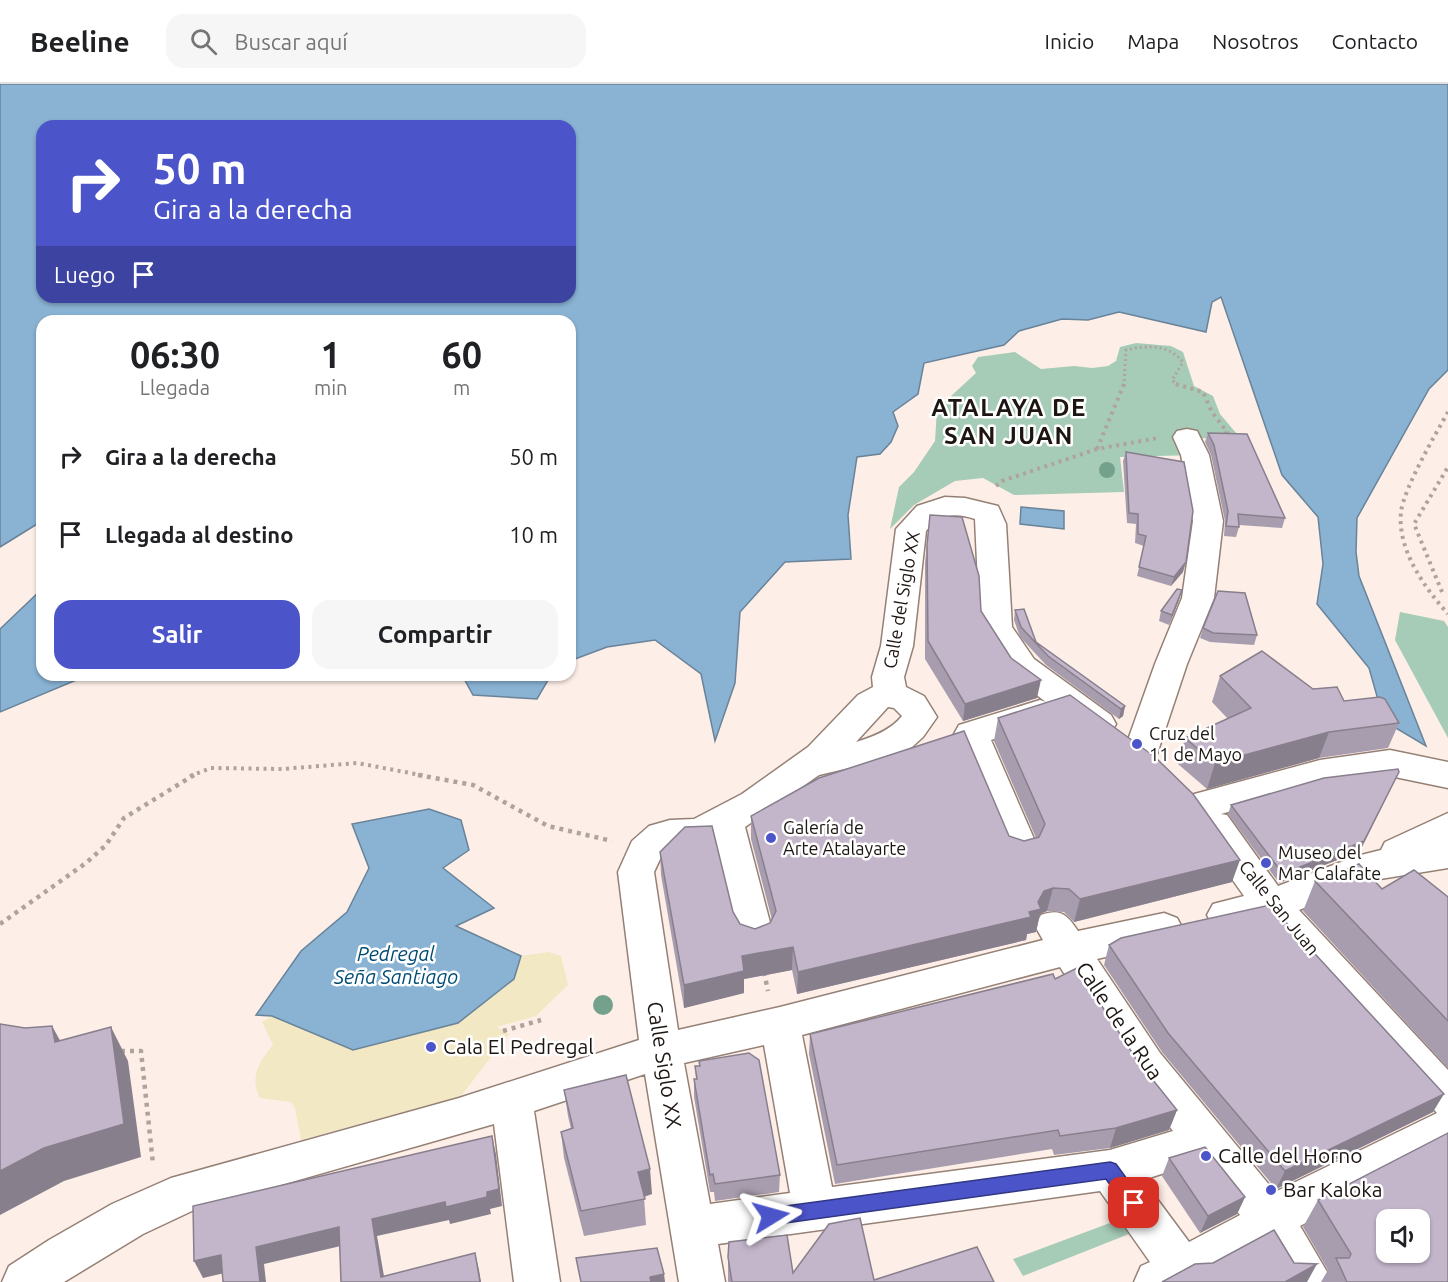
<!DOCTYPE html>
<html lang="es">
<head>
<meta charset="utf-8">
<style>
	:root { --surface:#fff; --page:#f6f6f6; --text:#202124; --muted:#757577; --line:#e0e0e0; --accent:#4c54ca }
	body { margin:0; font-family:Ubuntu,sans-serif; background:var(--page); color:var(--text); height:100vh; display:flex; flex-direction:column; font-size:22px; white-space:nowrap }
	* { box-sizing:border-box; margin:0 }
	p { font-size:20px; color:var(--muted) }
	.icon { flex:none; width:33px; height:33px; fill:none; stroke:currentColor; stroke-width:2; stroke-linecap:round; stroke-linejoin:round }
	.map { position:relative; flex:1; overflow:hidden }
	.panel { position:absolute; left:36px; top:231px; width:540px; height:366px; display:flex; flex-direction:column; background:var(--surface); border-radius:18px; box-shadow:0 2px 4px #0004 }
	.panel>* { flex:none }
	.hud { position:absolute; left:36px; top:36px; width:540px; height:183px; border-radius:18px; box-shadow:0 2px 4px #0004; background:#4c54ca; color:#fff; overflow:hidden }
	.buttons { position:absolute; left:1376px; top:1125px; display:grid; gap:12px }
	.buttons a { display:grid; place-items:center; width:54px; height:54px; border-radius:12px; background:var(--surface); box-shadow:0 2px 4px #0004; font-size:30px }
	.pin { position:absolute; display:grid; place-items:center; width:51px; height:51px; color:#fff; margin:-26px; border-radius:12px; box-shadow:0 3px 9px #0006 }
	.me { position:absolute; width:66px; margin:-33px; rotate:82deg; stroke-linejoin:round; filter:drop-shadow(0 0 4px #0008) }
	.turn { display:flex; align-items:center; gap:21px; height:126px; padding:0 18px; font-size:27px }
	.turn .icon { width:78px; height:78px; stroke-width:2.5 }
	.turn b { display:block; font-size:42px; line-height:51px }
	.then { display:flex; align-items:center; height:57px; padding:0 18px; background:#0003; gap:12px; font-size:22px }
	.eta { display:flex; justify-content:space-evenly; align-items:center; height:102px; text-align:center }
	.eta b { font-size:36px; font-weight:700; line-height:42px }
	.cta { display:flex; gap:12px; margin-top:auto; padding:12px 18px }
	.cta a { flex:1; height:69px; border-radius:18px; background:var(--accent); color:#fff; font-size:24px; font-weight:700; line-height:69px; text-align:center }
	.cta a+a { background:var(--page); color:var(--text) }
	ul { padding:0; list-style:none }
	li { display:flex; align-items:center; gap:18px; height:78px; padding:0 18px }
	li div { flex:1 }
	li b { display:block; font-size:22px }
	li em { font-style:normal }
	header { display:flex; align-items:center; gap:36px; box-sizing:border-box; height:84px; padding:0 30px; background:var(--surface); border-bottom:2px solid var(--line) }
	header strong { font-size:28px }
	nav { display:flex; gap:33px; margin-inline-start:auto; font-size:21px }
	.search { width:420px; height:54px; background:var(--page); display:flex; align-items:center; gap:15px; box-sizing:border-box; padding:0 21px; border-radius:18px; color:var(--muted); font-size:22px }
	.map>svg:first-child { display:block }
	.green { fill:#a6cbb7 }
	.sand { fill:#f2e8c3 }
	.water { fill:#89b2d3; stroke:#698399; stroke-width:1.5; fill-rule:evenodd }
	.lines { fill:none; stroke-linecap:round; stroke-linejoin:round }
	.minor-casing { stroke:#958075; stroke-width:3 }
	.path-far2 { stroke:#afa39d; stroke-width:3; stroke-dasharray:2 3; stroke-linecap:butt }
	.path-far1 { stroke:#afa39d; stroke-width:4; stroke-dasharray:3 4.5; stroke-linecap:butt }
	.path { stroke:#afa39d; stroke-width:4.5; stroke-dasharray:4 5; stroke-linecap:butt }
	.minor { fill:#fff; fill-rule:evenodd }
	.tree { fill:#74a18c }
	.wall { fill:#a89dae }
	.shaded-wall { fill:#887f8d }
	.building { fill:#c3b6ca; stroke:#887f8d; stroke-width:1.5; fill-rule:evenodd }
	.route { fill:#4c54ca; stroke:#313783; stroke-width:1.5 }
	.poi-dot { fill:#4c54ca; stroke:#fff; stroke-width:2 }
	.labels { text-anchor:middle; stroke-width:5; stroke-linejoin:round; paint-order:stroke }
	.street-label { font-size:18px; fill:#1d1511; stroke:#fff }
	.poi-label { font-size:18px; fill:#1d1511; stroke:#fff; text-anchor:start }
	.water-label { font-size:20px; font-style:italic; fill:#004b75; stroke:#fff }
	.near-street-label { font-size:21px; fill:#1d1511; stroke:#fff }
	.near-poi-label { font-size:21px; fill:#1d1511; stroke:#fff; text-anchor:start }
	.district-label { font-size:24px; font-weight:bold; letter-spacing:1.5px; fill:#1d1511; stroke:#fff }
</style>
</head>
<body>
<header>
<strong>Beeline</strong>
<div class="search"><svg class="icon" aria-label="search" viewBox="0 0 24 24"><circle cx="10" cy="10" r="6"/><path d="M15 15l6 6"/></svg>Buscar aquí</div>
<nav><a>Inicio</a><a>Mapa</a><a>Nosotros</a><a>Contacto</a></nav>
</header>
<div class="map">
<svg width="1448" height="1198" viewBox="0 0 1448 1198">
	<rect width="100%" height="100%" fill="#fdefe7"/>
	<g class="green">
		<path d="M1136,259L1171,262L1183,268L1194,302L1213,312L1220,330L1242,356L1200,354L1195,371L1120,373L1124,408L1014,411L983,394L955,397L914,421L890,445L899,403L914,388L935,357L937,325L976,289L972,282L978,273L1015,268L1041,285L1074,282L1092,284L1108,282L1116,277L1120,263Z"/>
		<path d="M1400,528L1444,537L1448,543V654L1395,556Z"/>
		<path d="M1118,1136L1129,1150L1023,1192L1013,1175Z"/>
	</g>
	<path class="sand" d="M549,868L561,872L568,901L536,932L497,943L509,950L461,1012L301,1056L295,1024L291,1018L260,1014C249,993 259,978 273,961L262,938L272,932L354,966L458,939L514,895L521,872Z"/>
	<g class="water">
		<path d="M0,0H1448V286L1429,305L1357,434L1356,468L1359,492L1426,662L1384,637L1369,584L1317,520L1323,480L1318,433L1282,391L1221,213L1212,218L1206,248L1119,228L1088,236L1062,235L1019,247L1004,261L924,279L918,310L893,328L898,342L891,358L880,370L857,373L848,431L851,475L785,478L740,528L735,599L715,657L701,590L655,556L607,563L570,577V237H42V437L0,463ZM42,42H570V213H42Z"/>
		<path d="M1021,423L1064,427V445L1020,440Z"/>
		<path d="M42,505V591H122L81,594L0,628V545Z"/>
		<path d="M462,591H551L537,615L473,611Z"/>
		<path d="M429,725L461,736L469,766L443,784L494,824L456,842L521,872L514,895L458,939L353,966L272,932L256,931L301,867L347,828L369,784L352,740Z"/>
	</g>
	<g class="lines">
		<g class="minor-casing">
			<g id="minor">
				<path d="M1187,345L1197,347L1209,371L1223,437L1214,514L1187,580L1157,670L1152,679L1140,683L1128,679L1123,670L1155,580L1182,514L1193,437L1181,371L1173,353L1177,347Z"/>
				<path d="M945,413L965,414L998,422L1006,440L1012,543L1034,575L1111,631L1116,640L1111,649C1088,656 1073,638 1055,624L1057,628L1052,637L991,656L1038,764L1033,774L1020,778L1007,774L954,650L959,641L1040,616L1046,618L1010,591L980,544L975,435C955,428 939,430 926,447L913,562L904,593L906,603L924,612L937,633L923,653L912,663L883,676L819,691L745,743L773,850L767,861L754,866L741,861L735,850L712,757L694,763H672L661,773L654,788L678,946L780,923L1043,856L1035,842L1041,831C1061,824 1067,831 1078,847L1164,829L1177,834L1183,845L1177,856L1097,875L1160,969L1275,1108L1437,1029L1263,838L1226,846L1213,842L1207,831L1213,820L1244,812L1201,751L1196,741L1199,735L1187,732L1182,722L1187,712L1320,676L1390,666L1448,678V704L1390,692L1320,702L1221,730L1227,731L1278,802L1357,772L1381,766L1385,758L1448,729V784L1374,796L1299,826L1448,986V1065L1300,1142L1333,1198H1285L1264,1164L1202,1198H1134L1141,1182L1150,1178L1100,1107L718,1160L725,1198H679L645,990L534,1027L560,1198H514L494,1040L194,1126L143,1150L64,1198H2L9,1182L49,1156L112,1120L171,1094L459,1014L639,956L618,788L632,757L649,742L670,736L694,735L742,710L808,663L858,611L873,603L872,593L881,562L896,445L917,422ZM888,623L894,624L902,632C891,646 873,653 856,658ZM1060,883L1132,995L1173,1047L1110,1066L832,1103L802,951ZM764,961L790,1109L710,1120L684,979ZM1198,1078L1240,1131L1189,1158L1143,1096Z"/>
			</g>
		</g>
		<path class="path-far2" d="M1124,302L1126,266C1147,261 1168,260 1183,278L1172,296L1178,302"/>
		<g class="path-far1">
			<path d="M1176,300L1203,308L1212,328L1227,348L1222,353"/>
			<path d="M1448,328C1435,351 1404,404 1401,428C1397,466 1425,504 1448,530"/>
			<path d="M1097,365L1124,300"/>
			<path d="M996,402L1002,397L1097,365L1158,354"/>
			<path d="M1442,508L1414,440L1448,383"/>
			<path d="M190,692L211,684L282,685L357,679L426,692"/>
		</g>
		<g class="path">
			<path d="M418,691L473,701L548,742L612,757"/>
			<path d="M0,840L86,779L106,761L124,734L194,691"/>
			<path d="M764,888L768,907"/>
			<path d="M503,947L541,936"/>
			<path d="M121,967H141L153,1080"/>
		</g>
		<use href="#minor" class="minor"/>
	</g>
	<g class="tree">
		<circle cx="1107" cy="386" r="8"/>
		<circle cx="603" cy="921" r="10"/>
	</g>
	<g class="wall">
		<path d="M1208,349L1285,434L1282,444L1239,441V443L1236,453L1224,452L1225,437L1211,371L1205,358Z"/>
		<path d="M1126,368L1183,488L1171,502L1137,492L1144,462L1135,459L1136,440L1127,439L1123,377Z"/>
		<path d="M930,431L981,527L1037,614L963,637L925,575V479Z"/>
		<path d="M1179,516L1169,541L1159,537L1161,527Z"/>
		<path d="M1015,526L1036,558L1125,622L1123,632L1119,635L1046,581L1020,553L1014,536Z"/>
		<path d="M1203,544L1257,551L1254,561L1210,558L1200,554Z"/>
		<path d="M1220,592L1313,605L1399,639L1388,664L1319,674L1207,705L1178,680L1185,654L1228,635L1212,618Z"/>
		<path d="M998,634L1232,798L1074,838L1064,828L1047,827L1040,830L1036,848L1027,850L1026,856L797,910L792,886L744,895V909L684,924L661,791L660,768L733,828L740,840L755,845L770,839L772,836L751,755V732L1009,752L1024,757L1036,754L994,657Z"/>
		<path d="M1399,688L1360,767L1279,799L1228,730L1231,721Z"/>
		<path d="M1315,797L1448,813V984L1303,827Z"/>
		<path d="M1109,861L1433,1028L1276,1105L1162,968L1104,881Z"/>
		<path d="M1055,895L1137,976L1177,1026L1169,1046L1110,1064L1054,1071L1052,1065L835,1100L809,970L810,950Z"/>
		<path d="M699,977L780,1091L779,1108L715,1117L714,1108H710L694,1013V995H696L695,982H699Z"/>
		<path d="M564,1006L652,1110L644,1113L646,1141L584,1152L564,1074L561,1048L571,1045L568,1032Z"/>
		<path d="M1169,1074L1245,1113L1237,1130L1200,1149L1162,1092Z"/>
		<path d="M1318,1116L1448,1198H1321L1328,1186L1303,1143Z"/>
		<path d="M728,1173L793,1189L874,1196L994,1198H728Z"/>
	</g>
	<g class="shaded-wall">
		<path d="M1186,478L1183,488L1171,502L1174,493Z"/>
		<path d="M1182,506L1179,516L1169,541L1172,531Z"/>
		<path d="M1041,596L1037,614L963,637L965,620Z"/>
		<path d="M1125,622L1123,632L1119,635L1121,625Z"/>
		<path d="M1329,648L1319,674L1207,705L1215,679Z"/>
		<path d="M1399,688L1360,767L1279,799L1283,790Z"/>
		<path d="M1240,776L1232,798L1074,838L1080,815Z"/>
		<path d="M1053,804L1047,827L1040,830L1036,848L1027,850L1026,856L797,910L798,888L1029,828L1038,818L1044,807Z"/>
		<path d="M793,863L792,886L744,895V909L684,924V901L742,872Z"/>
		<path d="M52,942L71,976L55,958Z"/>
		<path d="M111,943L128,977L141,1073L64,1097L0,1131V1087Z"/>
		<path d="M1444,1010L1433,1028L1276,1105L1285,1087Z"/>
		<path d="M1177,1026L1169,1046L1110,1064L1116,1044Z"/>
		<path d="M492,1052L496,1070L502,1122L490,1125L491,1130L450,1140L449,1136L377,1152L385,1198L381,1193L372,1135L487,1108Z"/>
		<path d="M650,1085L652,1110L639,1114L638,1088Z"/>
		<path d="M1245,1113L1237,1130L1200,1149L1208,1132Z"/>
		<path d="M339,1143L345,1161L264,1180L266,1198H260L256,1163Z"/>
		<path d="M475,1169L479,1186L481,1198H480Z"/>
		<path d="M221,1171L229,1188L203,1194L194,1177Z"/>
		<path d="M1317,1180L1307,1198H1285Z"/>
		<path d="M664,1190L665,1198H651L650,1193Z"/>
	</g>
	<g class="building">
		<path d="M1208,349L1247,350L1285,434L1238,430L1239,443L1226,442L1228,427L1214,361Z"/>
		<path d="M1126,368L1184,378L1193,427L1186,478L1174,493L1139,483L1146,452L1138,450V430L1129,429Z"/>
		<path d="M930,431L962,433L979,492L981,527L1011,574L1041,596L965,620L928,557L927,461Z"/>
		<path d="M1177,505L1182,506L1172,531L1161,527Z"/>
		<path d="M1218,507L1245,509L1257,551L1213,549L1203,544Z"/>
		<path d="M1024,525L1036,558L1125,622L1121,625L1048,572L1021,543L1015,526Z"/>
		<path d="M1262,567L1313,605L1337,603L1344,617L1380,613L1385,615L1399,639L1329,648L1215,679L1185,654L1251,624L1220,592Z"/>
		<path d="M1070,611L1155,673L1193,710L1240,776L1080,815L1069,805L1053,804L1044,807L1038,818L1041,825L1029,828L1031,833L798,888L793,863L742,872L744,887L684,901L660,768L685,743L712,742L733,828L740,840L755,845L770,839L776,827L751,732L819,694L964,647L1009,752L1024,757L1039,753L1045,740L998,634Z"/>
		<path d="M1398,685L1399,688L1364,757L1283,790L1231,721L1324,694Z"/>
		<path d="M1359,780L1382,805L1414,786L1448,813V937L1315,797Z"/>
		<path d="M1270,821L1444,1010L1285,1087L1168,949L1109,861L1121,854Z"/>
		<path d="M1077,884L1137,976L1177,1026L1116,1044L1060,1052L1058,1046L837,1081L810,950L1053,890L1055,895Z"/>
		<path d="M0,940L25,944L52,942L55,958L111,943L124,1040L44,1064L0,1087Z"/>
		<path d="M749,969L759,976L780,1091L715,1100L713,1090L710,1091L694,995H697L695,982H700L699,977Z"/>
		<path d="M626,991L650,1085L638,1088L645,1115L581,1127L561,1048L573,1044L564,1006Z"/>
		<path d="M1448,1049V1198H1347L1336,1174H1349L1351,1170L1318,1116ZM1386,1136H1419V1168H1386Z"/>
		<path d="M492,1052L499,1105L487,1108V1113L446,1123L445,1118L372,1135L381,1193L475,1169L480,1198H341L339,1143L256,1163L260,1198H223L221,1171L194,1177L193,1122Z"/>
		<path d="M1205,1063L1245,1113L1208,1132L1169,1074Z"/>
		<path d="M860,1134L874,1196L977,1163L994,1198H732L728,1173L729,1158L787,1151L793,1189L829,1140Z"/>
		<path d="M1274,1146L1294,1179L1317,1180L1285,1198H1162L1195,1180L1213,1179Z"/>
		<path d="M657,1164L664,1190L650,1193L651,1198H581L576,1174Z"/>
	</g>
	<path class="route" d="M1110,1078L1116,1080L1140,1113L1143,1119L1140,1125L1134,1127L1127,1125L1106,1095L771,1141L765,1138L762,1132L765,1126L771,1124Z"/>
	<g class="poi-dot">
		<circle cx="1137" cy="660" r="6"/>
		<circle cx="771" cy="754" r="6"/>
		<circle cx="1266" cy="779" r="6"/>
		<circle cx="431" cy="963" r="6"/>
		<circle cx="1206" cy="1072" r="6"/>
		<circle cx="1271" cy="1106" r="6"/>
	</g>
	<g class="labels">
		<g class="street-label">
			<text transform="translate(902 516) rotate(-80)" y="6">Calle del Siglo XX</text>
			<text transform="translate(1279 824) rotate(51)" y="6">Calle San Juan</text>
		</g>
		<g class="poi-label">
			<text x="1149" y="656">Cruz del<tspan x="1149" dy="21">11 de Mayo</tspan></text>
			<text x="783" y="750">Galería de<tspan x="783" dy="21">Arte Atalayarte</tspan></text>
			<text x="1278" y="775">Museo del<tspan x="1278" dy="21">Mar Calafate</tspan></text>
		</g>
		<g class="water-label">
			<text x="396" y="877">Pedregal<tspan x="396" dy="23">Seña Santiago</tspan></text>
		</g>
		<g class="near-street-label">
			<text transform="translate(1119 937) rotate(56)" y="7">Calle de la Rua</text>
			<text transform="translate(664 981) rotate(81)" y="7">Calle Siglo XX</text>
		</g>
		<g class="near-poi-label">
			<text x="443" y="970">Cala El Pedregal</text>
			<text x="1218" y="1079">Calle del Horno</text>
			<text x="1283" y="1113">Bar Kaloka</text>
		</g>
		<g class="district-label">
			<text x="1009" y="332">ATALAYA DE<tspan x="1009" dy="28">SAN JUAN</tspan></text>
		</g>
	</g>
</svg>
<div class="buttons">
<a><svg class="icon" aria-label="sound" viewBox="0 0 24 24"><path d="M4 9h4l5-4v14l-5-4H4zM17 9q2 3 0 6"/></svg></a>
</div>
<div class="pin" style="left:1134px;top:1119px;background:#d93025"><svg class="icon" aria-label="arrive" viewBox="0 0 24 24"><path d="M6 21V4h12l-3 4 3 4H6"/></svg></div>
<svg class="me" style="left:771px;top:1132px" viewBox="-20 -20 40 40"><path d="M0-17L14 15 0 8-14 15z" fill="#4c54ca" stroke="#fff" stroke-width="4"/></svg>
<div class="hud">
<div class="turn"><svg class="icon" aria-label="right" viewBox="0 0 24 24"><path d="M7 20v-9h11M14 6l5 5-5 5"/></svg><div><b>50 m</b>Gira a la derecha</div></div>
<div class="then">Luego<svg class="icon" aria-label="arrive" viewBox="0 0 24 24"><path d="M6 21V4h12l-3 4 3 4H6"/></svg></div>
</div>
<section class="panel">
<div class="eta">
<div><b>06:30</b><p>Llegada</p></div>
<div><b>1</b><p>min</p></div>
<div><b>60</b><p>m</p></div>
</div>
<ul>
<li><svg class="icon" aria-label="right" viewBox="0 0 24 24"><path d="M7 20v-9h11M14 6l5 5-5 5"/></svg><div><b>Gira a la derecha</b></div><em>50 m</em></li>
<li><svg class="icon" aria-label="arrive" viewBox="0 0 24 24"><path d="M6 21V4h12l-3 4 3 4H6"/></svg><div><b>Llegada al destino</b></div><em>10 m</em></li>
</ul>
<div class="cta"><a>Salir</a><a>Compartir</a></div>
</section>
</div>
</body>
</html>
